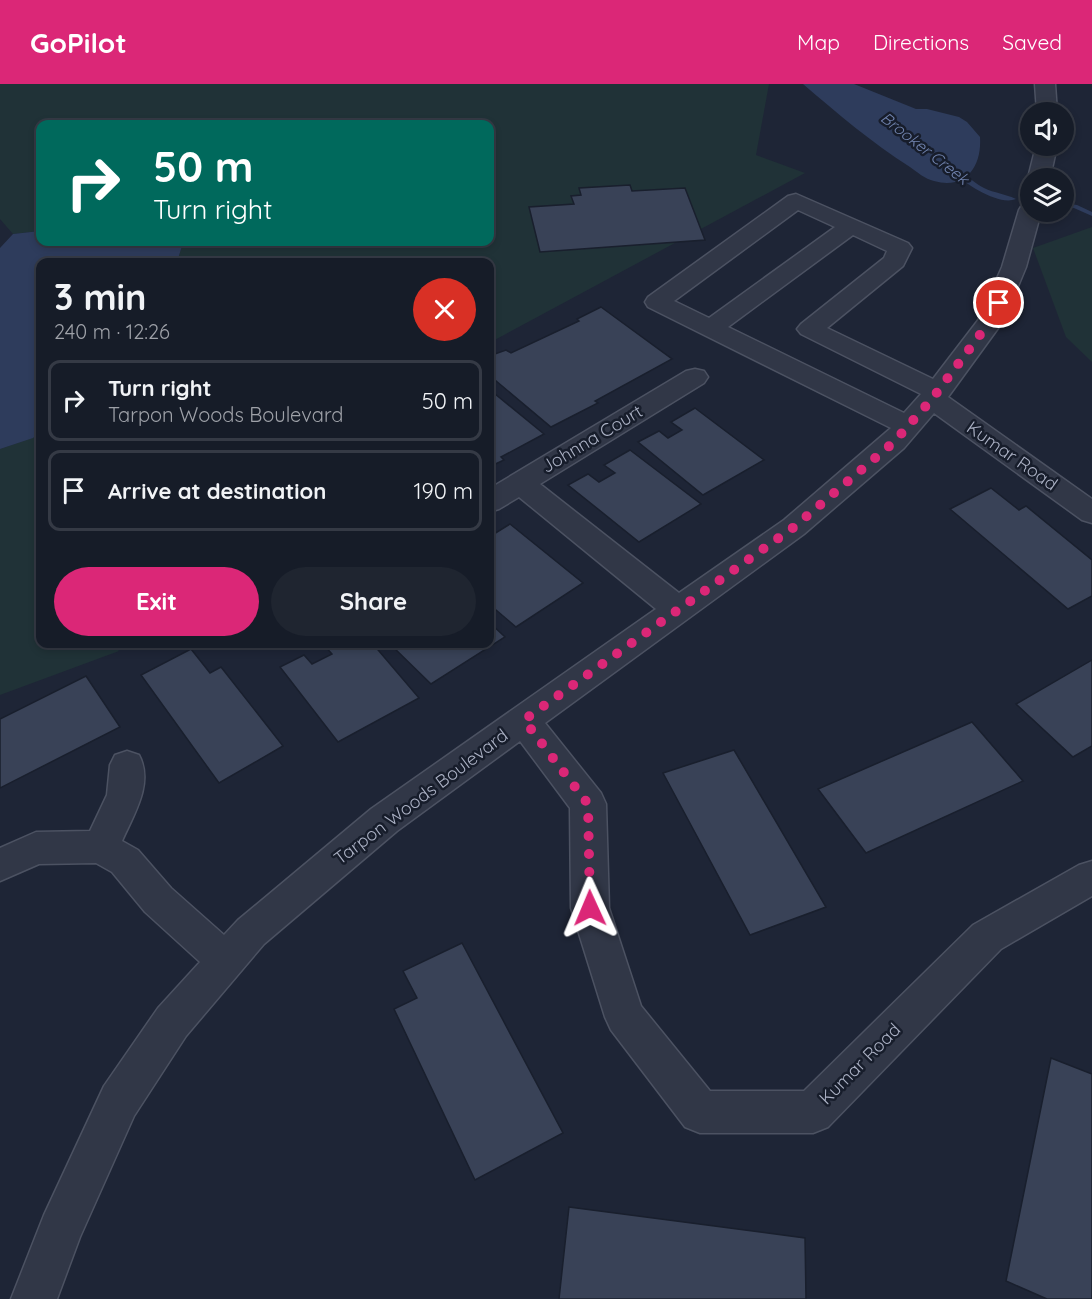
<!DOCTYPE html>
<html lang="en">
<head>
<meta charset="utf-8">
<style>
	:root { --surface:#161c28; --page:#1f2530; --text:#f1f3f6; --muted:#9ea1a8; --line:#353a45; --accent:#db2777 }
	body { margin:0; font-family:Quicksand,sans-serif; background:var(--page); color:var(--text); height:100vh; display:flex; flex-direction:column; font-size:22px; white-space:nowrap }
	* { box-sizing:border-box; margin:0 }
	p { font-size:20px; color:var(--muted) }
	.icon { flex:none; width:33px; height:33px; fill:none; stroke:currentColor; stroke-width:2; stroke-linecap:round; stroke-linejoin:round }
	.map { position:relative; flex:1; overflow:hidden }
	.sheet { position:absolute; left:36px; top:174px; width:458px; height:390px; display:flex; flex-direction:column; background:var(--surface); border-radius:12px; box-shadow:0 3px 9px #0003,0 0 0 2px var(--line) }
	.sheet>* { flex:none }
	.hud { position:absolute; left:36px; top:36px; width:458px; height:126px; border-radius:12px; box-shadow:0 3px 9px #0003,0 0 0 2px var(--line); background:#00695c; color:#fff; overflow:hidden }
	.tools { position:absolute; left:1020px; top:18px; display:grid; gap:12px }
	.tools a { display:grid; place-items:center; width:54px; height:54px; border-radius:50%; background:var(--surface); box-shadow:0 3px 9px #0003,0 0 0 2px var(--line); font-size:30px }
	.pin { position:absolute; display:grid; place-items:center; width:51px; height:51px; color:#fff; margin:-26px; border:3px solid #fff; border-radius:50%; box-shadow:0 2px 6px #0007 }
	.me { position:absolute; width:66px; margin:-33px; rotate:359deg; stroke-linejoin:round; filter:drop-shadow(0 0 4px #0008) }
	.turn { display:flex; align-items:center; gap:21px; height:126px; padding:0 18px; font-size:27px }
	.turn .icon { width:78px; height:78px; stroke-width:2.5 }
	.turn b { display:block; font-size:42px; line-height:51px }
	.round { display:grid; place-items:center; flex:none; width:63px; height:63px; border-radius:32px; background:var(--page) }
	.headline { display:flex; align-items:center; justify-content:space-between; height:102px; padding:0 18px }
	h1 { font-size:36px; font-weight:700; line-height:45px }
	.primary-button { display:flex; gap:12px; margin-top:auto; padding:12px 18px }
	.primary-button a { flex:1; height:69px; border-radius:36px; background:var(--accent); color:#fff; font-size:24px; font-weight:700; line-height:69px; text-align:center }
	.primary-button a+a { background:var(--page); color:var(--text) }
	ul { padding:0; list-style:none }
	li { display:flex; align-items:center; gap:18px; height:81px; margin:0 12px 9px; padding:0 6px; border:3px solid var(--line); border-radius:12px }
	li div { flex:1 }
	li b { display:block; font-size:22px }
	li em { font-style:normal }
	header { display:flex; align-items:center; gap:36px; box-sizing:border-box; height:84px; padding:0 30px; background:var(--accent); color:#fff }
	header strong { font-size:28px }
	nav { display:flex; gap:33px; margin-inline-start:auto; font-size:21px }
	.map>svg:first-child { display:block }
	.green { fill:#203237 }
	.water { fill:#2e3c5c }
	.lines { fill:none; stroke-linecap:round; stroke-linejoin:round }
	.stream { fill:#2e3c5c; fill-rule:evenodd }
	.building { fill:#394257; stroke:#191f2d; stroke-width:1.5 }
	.minor-casing { stroke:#4c5262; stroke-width:3 }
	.minor { fill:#313747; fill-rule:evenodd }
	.route { stroke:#db2777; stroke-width:10; stroke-dasharray:0 18 }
	.labels { text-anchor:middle; stroke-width:5; stroke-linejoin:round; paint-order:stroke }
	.far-water-label { font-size:16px; font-style:italic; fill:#7184af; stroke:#171d2b }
	.street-label { font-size:18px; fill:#abb1c4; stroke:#171d2b }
</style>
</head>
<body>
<header>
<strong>GoPilot</strong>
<nav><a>Map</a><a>Directions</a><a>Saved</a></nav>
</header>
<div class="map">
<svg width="1092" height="1215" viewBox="0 0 1092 1215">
	<rect width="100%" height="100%" fill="#1e2536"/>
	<g class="green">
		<path d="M0,0H769L756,71L805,89L489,259V178H177L182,162L170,158H489V40H40V147L13,150L0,135Z"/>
		<path d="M1092,143V278L1066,253L1033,164Z"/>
		<path d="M40,347V560H113L119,567L0,611V365L32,354Z"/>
	</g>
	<g class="water">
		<path d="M803,0H854L916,25H927L959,33L967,38L980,53C982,82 966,106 934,97C925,95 917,88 910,83C872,59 837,29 803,0Z"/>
		<path d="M40,147V158H170L182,162L177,178H40V347L33,354L0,365V164L13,150Z"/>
	</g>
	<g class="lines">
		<g class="stream">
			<path d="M954,88C964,88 974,99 984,104C994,109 1006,110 1016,115C999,122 968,101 954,90Z"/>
			<path d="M1064,119L1077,121L1092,128V132L1074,124L1064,123Z"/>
		</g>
	</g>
	<g class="building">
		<path d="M630,101L632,107L685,104L705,156L540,168L529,123L574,120L571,112L581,111L579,104Z"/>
		<path d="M601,223L672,275L595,317L598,319L551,343L489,291V272L506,266L511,269L579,237L577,235Z"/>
		<path d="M489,305L544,350L501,373L504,376L489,383Z"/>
		<path d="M695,324L764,376L703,411L638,358L659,347L668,354L682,346L671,338Z"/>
		<path d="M630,366L701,420L639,458L568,401L588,390L599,398L615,389L604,381Z"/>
		<path d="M991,404L1019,426L1026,422L1092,476V512L1068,525L950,425Z"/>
		<path d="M510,440L583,499L516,543L489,520V453Z"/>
		<path d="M489,538L505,553L431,600L390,560H489Z"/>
		<path d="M323,560H373L419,614L338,658L280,583L304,571L312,580L332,570Z"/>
		<path d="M191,565L210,589L221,583L283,662L219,699L141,591Z"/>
		<path d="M1092,576V662L1073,673L1016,620Z"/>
		<path d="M86,592L120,643L0,704V635Z"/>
		<path d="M972,638L1023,697L866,769L818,705Z"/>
		<path d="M734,666L826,823L750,851L663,689Z"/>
		<path d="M462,859L563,1049L475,1096L394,925L417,914L403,887Z"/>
		<path d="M1051,974L1092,990V1215H1047L1006,1197Z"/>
		<path d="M569,1123L805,1154L806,1215H559Z"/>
	</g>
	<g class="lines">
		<g class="minor-casing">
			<g id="minor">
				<path d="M1035,0H1055L1057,28H1037Z"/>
				<path d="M1036,62H1057L1050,94H1030V98L1028,94Z"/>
				<path d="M796,110L908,159L912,164L903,182L827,244L933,295L979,235L1002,183L1019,126L1022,121L1030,119V128H1041L1026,183L1004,236L948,313L1092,415V439L1082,436L934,329L904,364L804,450L545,639L601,709L606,720L609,824L641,922L710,1007H804L973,841L1079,781L1092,777V812L1001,865L828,1043L813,1049H700L685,1043L611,946L605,933L571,824L570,724L520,657L397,747L264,860L186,952L134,1032L80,1153L57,1215H11L44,1131L104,1002L158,924L200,878L145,828L112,788L96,779L39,780L0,797V764L36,748L90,747L107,711L110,681L115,671L127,667L139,671C154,699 134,730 122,757L138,766L171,804L224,851L238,836L371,725L656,525L519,413L499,425L489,428V405L686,287L695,285L704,287L708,293L704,299L540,400L679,509L784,436L891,344L648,223L645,218L648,213L788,112ZM798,126L835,143L709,234L674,217ZM853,151L887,167L884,174L801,240L797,245L801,250L921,310L904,329L728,243Z"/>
			</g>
		</g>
		<use href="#minor" class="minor"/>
	</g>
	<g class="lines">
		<path class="route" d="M590,824L588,720L524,636L794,443L894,358L932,315L991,236L999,219"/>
	</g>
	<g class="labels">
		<g class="far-water-label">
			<text transform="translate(925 64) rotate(38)" y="6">Brooker Creek</text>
		</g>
		<g class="street-label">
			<text transform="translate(592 355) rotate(-31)" y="6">Johnna Court</text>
			<text transform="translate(1012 372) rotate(35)" y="6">Kumar Road</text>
			<text transform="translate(421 713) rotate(-37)" y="6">Tarpon Woods Boulevard</text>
			<text transform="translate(860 980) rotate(-45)" y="6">Kumar Road</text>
		</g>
	</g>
</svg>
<div class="tools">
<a><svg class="icon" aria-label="sound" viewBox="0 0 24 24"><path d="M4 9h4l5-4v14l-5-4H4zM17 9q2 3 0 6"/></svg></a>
<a><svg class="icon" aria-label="layers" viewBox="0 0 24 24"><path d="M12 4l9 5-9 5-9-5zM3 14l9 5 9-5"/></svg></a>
</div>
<div class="pin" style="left:999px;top:219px;background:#d93025"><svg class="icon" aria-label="arrive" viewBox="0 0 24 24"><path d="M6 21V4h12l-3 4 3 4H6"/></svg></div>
<svg class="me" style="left:590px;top:824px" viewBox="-20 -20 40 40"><path d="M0-17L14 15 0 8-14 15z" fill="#db2777" stroke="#fff" stroke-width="4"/></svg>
<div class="hud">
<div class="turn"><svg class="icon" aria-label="right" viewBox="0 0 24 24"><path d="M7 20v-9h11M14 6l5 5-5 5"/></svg><div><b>50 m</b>Turn right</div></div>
</div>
<section class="sheet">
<div class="headline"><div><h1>3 min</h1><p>240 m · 12:26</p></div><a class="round" style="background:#d93025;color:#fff"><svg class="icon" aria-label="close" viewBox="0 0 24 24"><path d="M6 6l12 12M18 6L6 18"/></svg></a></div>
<ul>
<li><svg class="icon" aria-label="right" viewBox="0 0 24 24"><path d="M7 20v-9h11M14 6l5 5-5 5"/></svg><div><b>Turn right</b><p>Tarpon Woods Boulevard</p></div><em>50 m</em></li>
<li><svg class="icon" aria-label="arrive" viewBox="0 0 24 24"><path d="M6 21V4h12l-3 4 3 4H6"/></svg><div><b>Arrive at destination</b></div><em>190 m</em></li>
</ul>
<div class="primary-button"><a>Exit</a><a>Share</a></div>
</section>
</div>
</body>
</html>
